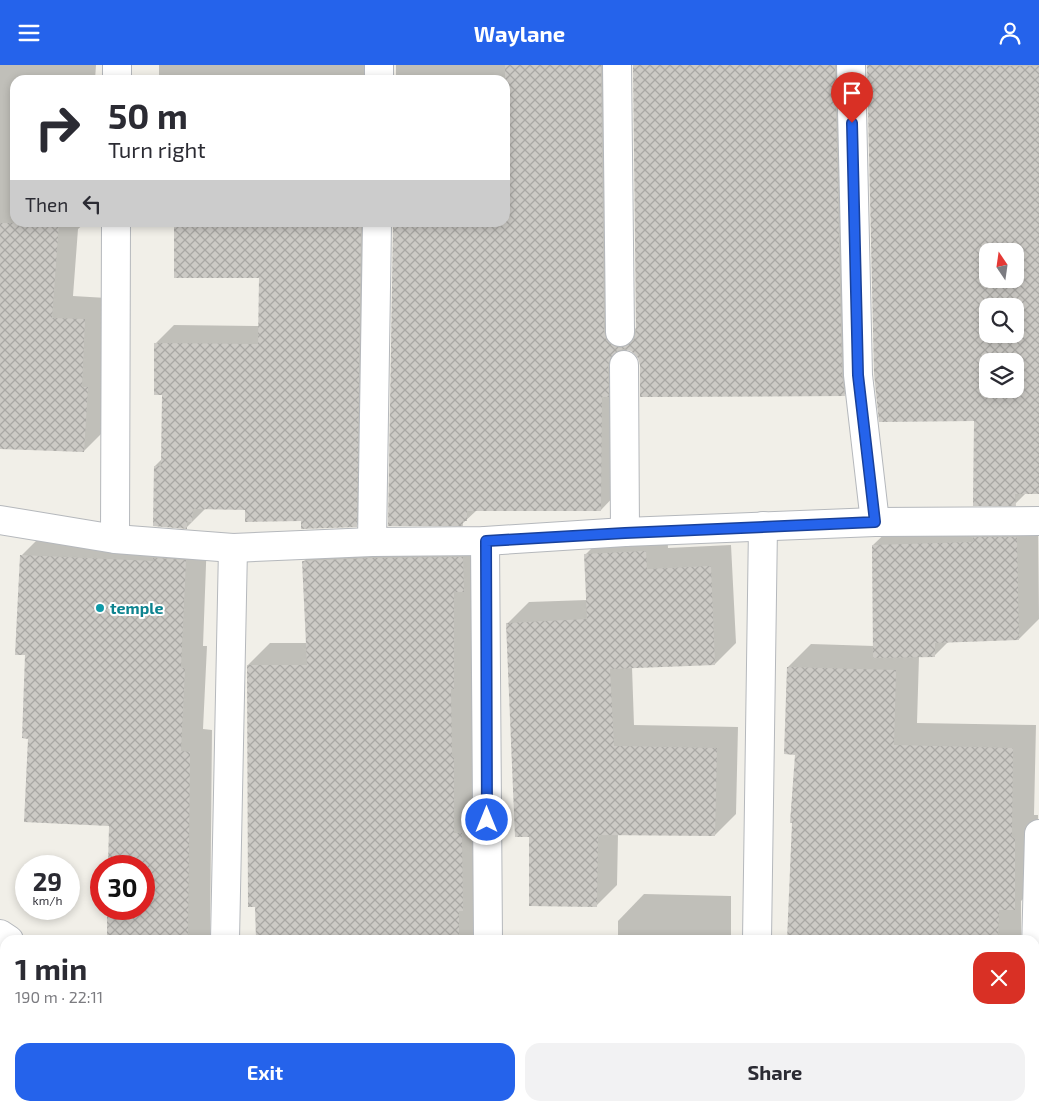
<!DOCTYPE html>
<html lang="en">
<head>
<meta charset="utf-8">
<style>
	:root { --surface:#fff; --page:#f2f2f3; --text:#2b2b33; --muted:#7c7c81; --accent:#2563eb }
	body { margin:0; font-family:"Exo 2",sans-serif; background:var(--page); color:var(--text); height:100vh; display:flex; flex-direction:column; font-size:19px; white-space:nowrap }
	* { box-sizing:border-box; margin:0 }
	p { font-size:16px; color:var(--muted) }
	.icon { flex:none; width:28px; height:28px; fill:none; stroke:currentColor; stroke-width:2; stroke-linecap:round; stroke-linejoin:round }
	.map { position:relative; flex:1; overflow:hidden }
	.sheet { position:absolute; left:0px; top:870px; width:1040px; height:176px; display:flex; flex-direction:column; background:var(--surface); border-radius:15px 15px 0 0; box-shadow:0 2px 8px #0003 }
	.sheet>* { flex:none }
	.banner { position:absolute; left:10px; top:10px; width:500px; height:152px; border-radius:15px; box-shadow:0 2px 8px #0003; background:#fff; color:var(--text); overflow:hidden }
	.needle { width:32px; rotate:347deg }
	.buttons { position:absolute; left:979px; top:178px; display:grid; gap:10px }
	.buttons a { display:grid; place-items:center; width:45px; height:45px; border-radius:10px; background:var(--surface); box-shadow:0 2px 8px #0003; font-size:25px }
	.speed { position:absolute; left:15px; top:790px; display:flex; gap:10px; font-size:25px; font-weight:700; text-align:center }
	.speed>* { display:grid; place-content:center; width:65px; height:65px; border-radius:50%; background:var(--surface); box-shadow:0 2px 8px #0003; line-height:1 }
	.speed small { font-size:12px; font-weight:400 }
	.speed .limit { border:8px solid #d22; background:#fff; color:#111 }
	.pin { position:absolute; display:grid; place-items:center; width:42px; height:42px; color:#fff; margin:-51px -21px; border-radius:50% 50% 50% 0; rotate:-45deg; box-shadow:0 0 5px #0007 }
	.pin .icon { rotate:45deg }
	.me { position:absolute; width:55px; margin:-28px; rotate:0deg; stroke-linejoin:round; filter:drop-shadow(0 0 4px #0008) }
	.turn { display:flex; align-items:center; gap:18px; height:105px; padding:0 15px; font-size:22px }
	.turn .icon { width:65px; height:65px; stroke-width:2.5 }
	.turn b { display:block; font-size:35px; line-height:42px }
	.then { display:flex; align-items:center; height:48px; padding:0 15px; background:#0003; gap:10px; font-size:19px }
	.round { display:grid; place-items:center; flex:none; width:52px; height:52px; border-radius:15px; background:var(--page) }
	.summary { display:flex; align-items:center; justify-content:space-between; height:85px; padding:0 15px }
	h1 { font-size:30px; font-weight:700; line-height:38px }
	.action { display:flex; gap:10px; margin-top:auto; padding:10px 15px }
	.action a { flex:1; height:58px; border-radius:15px; background:var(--accent); color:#fff; font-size:20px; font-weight:700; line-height:58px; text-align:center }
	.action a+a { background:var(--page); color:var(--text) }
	header { display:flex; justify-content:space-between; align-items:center; height:65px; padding:0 15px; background:var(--accent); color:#fff; font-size:22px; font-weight:700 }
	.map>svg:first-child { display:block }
	.shadow { fill:#0003; fill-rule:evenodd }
	.building { fill:url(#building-cross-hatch); fill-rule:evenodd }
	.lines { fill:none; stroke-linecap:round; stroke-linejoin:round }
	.minor-casing { stroke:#b5b8bc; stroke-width:30 }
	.minor { stroke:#fff; stroke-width:28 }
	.route-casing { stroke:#184099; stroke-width:12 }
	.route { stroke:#2563eb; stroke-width:9 }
	.culture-dot { fill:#0f9aa8; stroke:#fff; stroke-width:2 }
	.labels { text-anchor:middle; stroke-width:4; stroke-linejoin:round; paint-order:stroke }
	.culture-label { font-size:16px; font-weight:bold; fill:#0d838f; stroke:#fff; text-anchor:start }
</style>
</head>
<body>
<header><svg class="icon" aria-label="menu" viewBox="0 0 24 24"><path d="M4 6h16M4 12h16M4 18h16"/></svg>Waylane<svg class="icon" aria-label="person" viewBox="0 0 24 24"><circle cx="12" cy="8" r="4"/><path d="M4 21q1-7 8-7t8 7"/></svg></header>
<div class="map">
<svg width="1039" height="1046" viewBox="0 0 1039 1046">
	<defs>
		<pattern id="building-cross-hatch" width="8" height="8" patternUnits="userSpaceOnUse" patternTransform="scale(1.25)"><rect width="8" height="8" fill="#cccac5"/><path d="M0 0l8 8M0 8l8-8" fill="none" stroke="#a9a8a4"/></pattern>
	</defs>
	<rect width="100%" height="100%" fill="#f1efe8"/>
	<g class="shadow">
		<path d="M0,0H96L95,15H15V158H85L78,164L73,231L107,233L106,364L84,386L0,382Z"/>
		<path d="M159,0H383L390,10L396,12V0H620L631,262L637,264L634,0H854L863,311L844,330L641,300L639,292L632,285L627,284V312L619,426L601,445H477L462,459L389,460L394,158H505V15H159Z"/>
		<path d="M868,0H1039V349L875,309ZM988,186H1015V214H988ZM988,241H1015V269H988ZM988,296H1015V324H988Z"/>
		<path d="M175,158H379L375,442L356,461L302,455L246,444H205L186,463L155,401L163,393V329L155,279L174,260L260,261V212H175Z"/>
		<path d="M1039,382V427H1027L1015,439L974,440Z"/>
		<path d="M1038,450L1039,554L1019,574L949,576L934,591H919L917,658L1036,660L1034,750H1038L1037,820L1021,836V875H789L797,688L788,602L811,579L874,581L873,480L896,458Z"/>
		<path d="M667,466L668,483L731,480L736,578L715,599L632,602L634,660L738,662L736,749L715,770L618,769L617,820L596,841L530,770L508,558L529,537L587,535L585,490L606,469Z"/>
		<path d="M44,468L207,473L203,581H207L203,664L212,665L210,875H109L110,844H144V801H110V760L29,672L21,491Z"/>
		<path d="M485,470L480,875H257L248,600L270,578H307L304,496L326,474Z"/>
		<path d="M644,829L731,831V875H618V856Z"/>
		<path d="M0,878H3V978L0,981Z"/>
		<path d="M95,1041H240V1046H90Z"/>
		<path d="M306,1041H439V1046H305Z"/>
	</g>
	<g class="building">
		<path d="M505,0H601L604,267L607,275L612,280L620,283L628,280L634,274L636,267L633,0H835L842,310L845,331L640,332V300L638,293L631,286L623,284L617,286L611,292L608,300L609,332H602L601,446H467V456H463V461H388L393,161H398V158H505Z"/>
		<path d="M867,0L1039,1V429H1015L1016,441H973L974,356L879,357L874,309ZM988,186H1015V214H988ZM988,241H1015V269H988ZM988,296H1015V324H988Z"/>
		<path d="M0,158H59L52,253L85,254L82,322H88L84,387L0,384Z"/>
		<path d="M174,158H252L253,160L361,161L357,462L301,464V456L245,457V445L193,444L192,457H187V464L153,461L154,401H161L162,330H154V278L258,279L259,213H174Z"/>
		<path d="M973,472H1017L1019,575L935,578V592L873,593L872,480L973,477Z"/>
		<path d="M646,486L647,504L711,501L715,600L610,604L614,681L717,683L715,771L598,770L597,842L529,841V772H515L506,558L587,554L584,489Z"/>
		<path d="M20,490L153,496V493L186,495L181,603H185L181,686L190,687L188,875H107V844H144V801H108L109,761L24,757L28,674L22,673L25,590H15Z"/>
		<path d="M463,492L464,527H454V624H451L452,692H454V768H462L463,846H459V875H256L255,842H248L247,600H307L302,496L372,493Z"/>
		<path d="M787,602L896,605L894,680L1013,683L1012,772L1015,773V845H999L998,875H787L792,758H790L795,690L784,689Z"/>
	</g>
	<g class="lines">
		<g class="minor-casing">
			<g id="minor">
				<path d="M617,0L620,267"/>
				<path d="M851,0L858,310L875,457"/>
				<path d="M117,15V0"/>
				<path d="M379,15V0"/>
				<path d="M624,300L625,467"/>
				<path d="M0,455L115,474L233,483L372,477L485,476L625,467L875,457L1039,456"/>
				<path d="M115,474L116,158"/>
				<path d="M485,476L488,875"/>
				<path d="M372,477L377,158"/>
				<path d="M1039,769L1036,885L1039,904"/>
				<path d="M0,869L9,875"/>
				<path d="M225,875L233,483"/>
				<path d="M757,875L763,461"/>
				<path d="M357,1041L489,1044H754L783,1046"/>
				<path d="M48,1043L104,1041"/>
			</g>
		</g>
		<use href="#minor" class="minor"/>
	</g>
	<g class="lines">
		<g class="route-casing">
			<path id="route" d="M487,755L486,476L625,468L875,457L858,310L852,58"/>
		</g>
		<use href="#route" class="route"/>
	</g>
	<circle class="culture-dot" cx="100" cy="543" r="5"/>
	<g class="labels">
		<g class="culture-label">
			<text x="110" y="549">temple</text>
		</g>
	</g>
</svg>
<div class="buttons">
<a><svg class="needle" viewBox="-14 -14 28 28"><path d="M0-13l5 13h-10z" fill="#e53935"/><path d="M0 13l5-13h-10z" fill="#7c7c81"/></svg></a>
<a><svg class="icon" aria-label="search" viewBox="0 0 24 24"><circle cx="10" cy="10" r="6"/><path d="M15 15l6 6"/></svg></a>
<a><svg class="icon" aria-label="layers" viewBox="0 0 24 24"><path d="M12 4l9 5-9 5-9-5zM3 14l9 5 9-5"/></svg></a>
</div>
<div class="speed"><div>29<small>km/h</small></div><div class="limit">30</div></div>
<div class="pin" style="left:852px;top:58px;background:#d93025"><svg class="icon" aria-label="arrive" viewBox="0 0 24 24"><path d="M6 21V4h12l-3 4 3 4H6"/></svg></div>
<svg class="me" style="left:487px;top:755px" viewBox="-20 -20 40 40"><circle r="17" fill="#2563eb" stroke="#fff" stroke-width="3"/><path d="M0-11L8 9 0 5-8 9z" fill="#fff"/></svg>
<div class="banner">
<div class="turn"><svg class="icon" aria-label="right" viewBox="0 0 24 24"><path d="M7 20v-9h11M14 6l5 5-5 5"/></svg><div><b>50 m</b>Turn right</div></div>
<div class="then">Then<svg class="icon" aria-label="left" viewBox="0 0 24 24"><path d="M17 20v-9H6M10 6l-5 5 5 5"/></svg></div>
</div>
<section class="sheet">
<div class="summary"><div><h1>1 min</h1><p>190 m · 22:11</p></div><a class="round" style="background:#d93025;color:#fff"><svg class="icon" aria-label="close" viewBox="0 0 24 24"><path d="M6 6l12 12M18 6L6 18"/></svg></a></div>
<div class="action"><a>Exit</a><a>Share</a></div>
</section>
</div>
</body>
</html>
